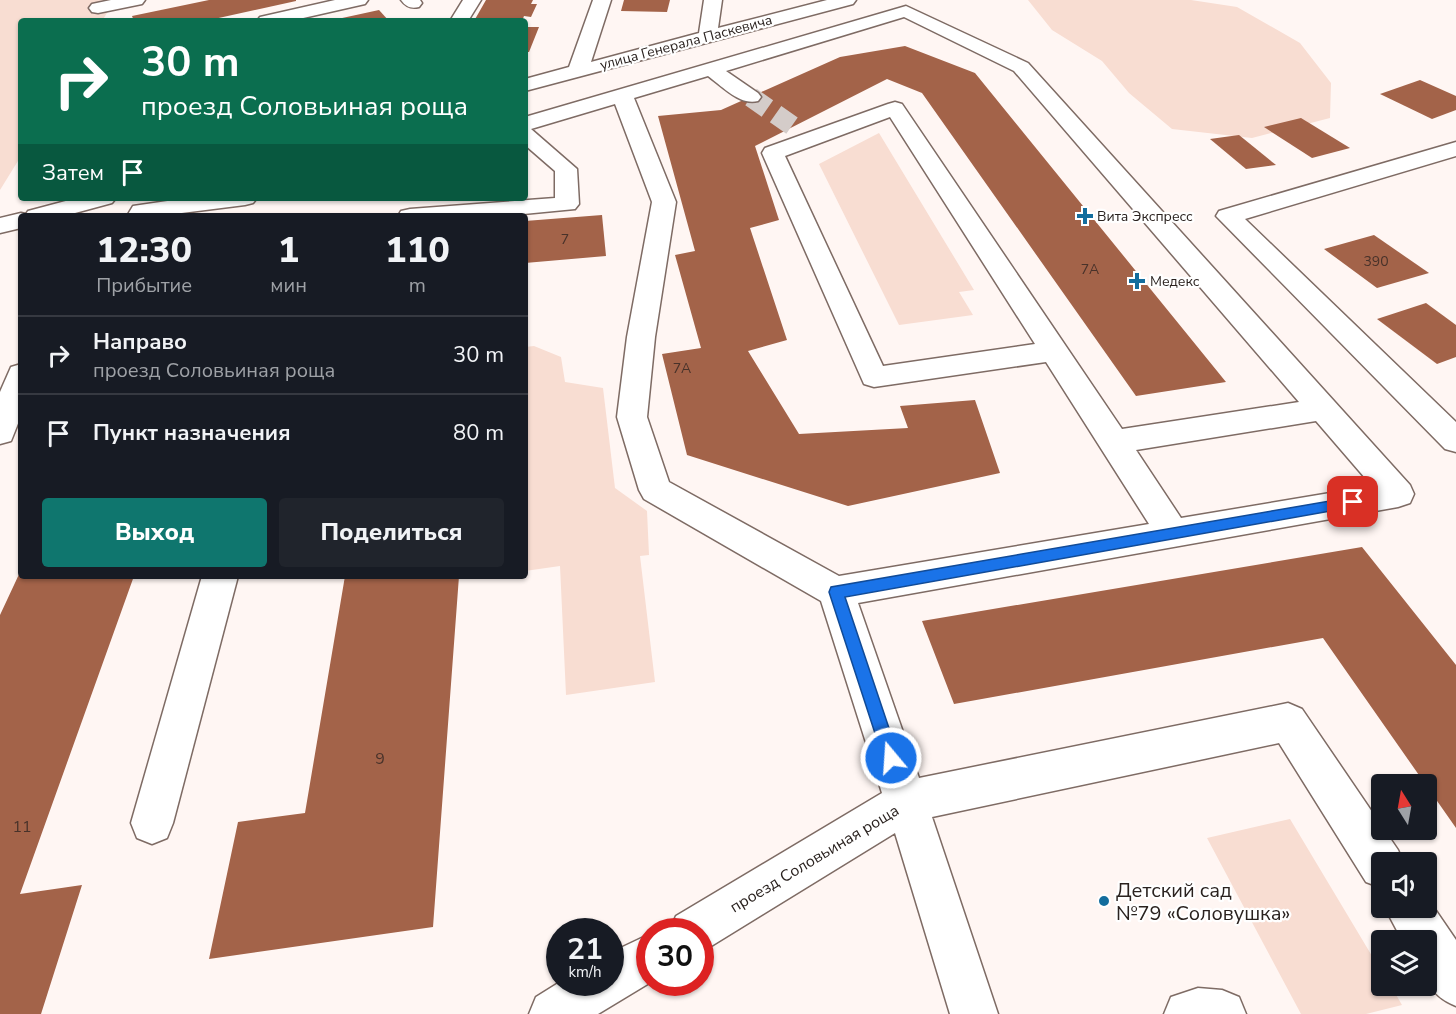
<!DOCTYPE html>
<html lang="ru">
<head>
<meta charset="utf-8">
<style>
	:root { --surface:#171b24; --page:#20242c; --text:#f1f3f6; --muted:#9ea1a6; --line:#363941; --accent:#0f766e }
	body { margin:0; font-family:"Nunito Sans",sans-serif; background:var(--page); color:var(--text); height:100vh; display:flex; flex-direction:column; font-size:22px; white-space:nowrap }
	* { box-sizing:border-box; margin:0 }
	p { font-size:20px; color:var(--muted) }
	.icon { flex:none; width:33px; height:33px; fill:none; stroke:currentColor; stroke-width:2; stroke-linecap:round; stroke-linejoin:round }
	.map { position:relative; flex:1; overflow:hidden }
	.panel { position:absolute; left:18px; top:213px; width:510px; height:366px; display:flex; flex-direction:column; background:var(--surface); border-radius:6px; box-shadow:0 2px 4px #0004 }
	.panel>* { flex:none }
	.banner { position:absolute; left:18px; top:18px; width:510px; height:183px; border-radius:6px; box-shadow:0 2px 4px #0004; background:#0b6e4f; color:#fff; overflow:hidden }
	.needle { width:39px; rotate:349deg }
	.controls { position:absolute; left:1371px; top:774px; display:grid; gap:12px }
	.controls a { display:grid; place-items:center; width:66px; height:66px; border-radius:6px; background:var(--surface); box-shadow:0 2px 4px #0004; font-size:30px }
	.speed { position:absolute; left:546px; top:918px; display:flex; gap:12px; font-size:30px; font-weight:700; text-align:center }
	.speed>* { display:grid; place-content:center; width:78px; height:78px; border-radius:50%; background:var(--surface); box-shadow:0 2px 4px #0004; line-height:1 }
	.speed small { font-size:15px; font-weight:400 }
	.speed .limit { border:9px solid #d22; background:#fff; color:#111 }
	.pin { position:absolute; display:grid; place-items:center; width:51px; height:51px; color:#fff; margin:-26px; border-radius:12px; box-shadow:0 3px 9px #0006 }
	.me { position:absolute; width:66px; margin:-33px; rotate:342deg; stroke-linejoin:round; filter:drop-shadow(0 0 4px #0008) }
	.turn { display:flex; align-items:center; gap:21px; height:126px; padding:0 24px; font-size:27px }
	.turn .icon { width:78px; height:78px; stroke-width:2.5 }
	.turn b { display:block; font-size:42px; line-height:51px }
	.then { display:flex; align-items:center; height:57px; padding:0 24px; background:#0003; gap:12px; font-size:22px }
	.eta { display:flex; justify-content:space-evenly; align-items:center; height:102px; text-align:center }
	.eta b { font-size:36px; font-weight:800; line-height:42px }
	.button { display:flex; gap:12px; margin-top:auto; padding:12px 24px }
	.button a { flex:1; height:69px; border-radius:6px; background:var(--accent); color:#fff; font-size:24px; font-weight:800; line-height:69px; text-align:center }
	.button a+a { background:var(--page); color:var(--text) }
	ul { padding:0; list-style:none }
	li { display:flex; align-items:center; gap:18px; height:78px; padding:0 24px; border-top:2px solid var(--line) }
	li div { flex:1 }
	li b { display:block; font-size:22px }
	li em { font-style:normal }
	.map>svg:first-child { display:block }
	.green { fill:#f8ddd2 }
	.building { fill:#a36349 }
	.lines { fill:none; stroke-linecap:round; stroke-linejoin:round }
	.minor-tunnel { stroke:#d4ccc9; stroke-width:20; stroke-dasharray:20 10; stroke-linecap:butt }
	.minor-casing { stroke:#7e6b64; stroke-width:3 }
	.minor { fill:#fff; fill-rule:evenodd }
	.route { fill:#1a73e8; stroke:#114b97; stroke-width:1.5 }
	.poi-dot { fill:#136d9d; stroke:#fff; stroke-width:2 }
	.labels { text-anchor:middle; stroke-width:4.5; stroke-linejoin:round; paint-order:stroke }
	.far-street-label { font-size:14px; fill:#2a221f; stroke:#fff }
	.far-poi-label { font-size:14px; fill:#2a221f; stroke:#fff; text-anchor:start }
	.number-label { font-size:14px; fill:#48322a }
	.near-number-label { font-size:16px; fill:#48322a }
	.street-label { font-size:16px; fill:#2a221f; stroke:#fff }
	.near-poi-label { font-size:20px; fill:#2a221f; stroke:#fff; text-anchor:start }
</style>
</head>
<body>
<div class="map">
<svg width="1456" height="1014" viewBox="0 0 1456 1014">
	<rect width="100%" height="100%" fill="#fff6f3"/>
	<g class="green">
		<path d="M0,0H115L102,21H21V156L0,190Z"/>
		<path d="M1028,0H1191L1237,7L1300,43L1331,83L1330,118L1252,138L1172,129L1129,93L1102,61L1052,30Z"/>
		<path d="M879,133L974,290L959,292L973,315L899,325L819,164Z"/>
		<path d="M534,346L561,357L565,382L603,388L615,488L647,511L649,555L640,556L655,682L566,695L560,566L525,571V347Z"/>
		<path d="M1290,819L1381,971L1382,986H1391L1402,1005L1366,1014H1301L1207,838Z"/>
	</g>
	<g class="building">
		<path d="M209,0H296V1L205,21H134L132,16Z"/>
		<path d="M486,0H533L531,4H537L531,17L524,16L522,21H474Z"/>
		<path d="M624,0H670L667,12L621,11Z"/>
		<path d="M379,10L389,21H333V20Z"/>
		<path d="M525,27H539L529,52H525Z"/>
		<path d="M905,46L975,73L1226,382L1136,396L922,93L887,79L755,146L779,220L750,228L787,340L748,351L799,434L908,428L900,406L975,400L1000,473L848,506L687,455L662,354L701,348L675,255L695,251L658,116L721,110L840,57Z"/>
		<path d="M1420,80L1456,96V110L1432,119L1380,94Z"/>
		<path d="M1301,118L1350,148L1312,158L1264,127Z"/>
		<path d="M1239,135L1276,165L1246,169L1210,139Z"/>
		<path d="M602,215L606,256L525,263V221Z"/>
		<path d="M1374,235L1429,273L1377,288L1324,249Z"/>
		<path d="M1426,303L1456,325V357L1437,364L1377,319Z"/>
		<path d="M1362,547L1456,665V828L1323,638L954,704L922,621Z"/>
		<path d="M21,570V576H134L20,894L82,885L41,1014H0V615Z"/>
		<path d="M345,576H459L433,927L209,959L238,822L305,813Z"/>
	</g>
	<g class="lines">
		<path class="minor-tunnel" d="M751,97L794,127"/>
		<g class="minor-casing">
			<g id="minor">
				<path d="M111,0H145L142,4L98,13L92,12L89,8L92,4Z"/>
				<path d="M335,0H368L365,4L290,21H257L260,17Z"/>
				<path d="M401,0H420L422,3L419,7C411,9 406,7 401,0Z"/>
				<path d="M463,0H481L468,21H450Z"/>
				<path d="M593,0H611L591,62L699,33L704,0H722L718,28L827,0H856L853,4L525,91V79L569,67Z"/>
				<path d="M906,6L1028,63L1410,485L1414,494L1410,503L1398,507L858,603L919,778L1288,703L1302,709L1398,850L1403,862H1382V888L1366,882L1279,743L932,817L998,1014H950L895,833L708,948L700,951V932H669L676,916L882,793L821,601L644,499L639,490L617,417L627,337L652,202L615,104L531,129L577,169L579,204L575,209L504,216H398L401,211L410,209L555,198V171L525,145V117ZM904,17L1014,71L1299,402L1122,429L902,104L895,102L888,104L765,148L762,153L864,384L874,387L1046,362L1149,524L839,576L669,482L647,417L655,337L676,202L634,98L708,76C722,86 740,106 758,101L761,97L758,93L726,71ZM890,117L1035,344L883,366L785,156ZM1316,421L1372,486L1181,518L1136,450Z"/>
				<path d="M1456,142V156L1245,219L1456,422V452L1445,449L1216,216L1219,211Z"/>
				<path d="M77,198H116L112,203L64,216H21V228L0,233V218L21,213L26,214L28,211Z"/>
				<path d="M188,198H257L253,203L245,205L158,216H127L133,206Z"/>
				<path d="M21,364V416L11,441L0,444V392L11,367Z"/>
				<path d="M202,576H238L173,823L167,838L152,844L137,838L131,823Z"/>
				<path d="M1426,896L1456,940V1006C1422,992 1426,972 1426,940H1402L1385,908H1426Z"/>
				<path d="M650,934L651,982L598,1014H529L536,997L560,982H610V953Z"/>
				<path d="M1198,988L1222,990L1239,997L1246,1014H1164L1171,997Z"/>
			</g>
		</g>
		<use href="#minor" class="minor"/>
	</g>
	<path class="route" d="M1353,497L1360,502L1353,507L845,597L899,758L897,764L891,766L885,764L829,592L831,587Z"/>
	<g class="poi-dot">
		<path d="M1082 207h6v6h6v6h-6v6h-6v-6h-6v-6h6z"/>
		<path d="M1134 272h6v6h6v6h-6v6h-6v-6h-6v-6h6z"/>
		<circle cx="1104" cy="901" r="6"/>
	</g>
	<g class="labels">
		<g class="far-street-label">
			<text transform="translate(686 42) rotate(-15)" y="5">улица Генерала Паскевича</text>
		</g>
		<g class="far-poi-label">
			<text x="1097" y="221">Вита Экспресс</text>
			<text x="1150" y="286">Медекс</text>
		</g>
		<g class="number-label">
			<text x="565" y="244">7</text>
			<text x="1376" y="266">390</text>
			<text x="1090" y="274">7А</text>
			<text x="682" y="373">7А</text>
		</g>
		<g class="near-number-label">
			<text x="380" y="764">9</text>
			<text x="22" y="832">11</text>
		</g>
		<g class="street-label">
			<text transform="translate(814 858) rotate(-31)" y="6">проезд Соловьиная роща</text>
		</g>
		<g class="near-poi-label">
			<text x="1116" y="897">Детский сад<tspan x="1116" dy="23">№79 «Соловушка»</tspan></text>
		</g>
	</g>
</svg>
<div class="controls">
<a><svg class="needle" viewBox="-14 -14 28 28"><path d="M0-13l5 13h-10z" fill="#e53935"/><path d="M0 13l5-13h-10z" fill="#9ea1a6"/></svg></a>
<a><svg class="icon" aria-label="sound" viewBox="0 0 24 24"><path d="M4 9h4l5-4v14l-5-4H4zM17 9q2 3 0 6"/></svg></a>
<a><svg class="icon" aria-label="layers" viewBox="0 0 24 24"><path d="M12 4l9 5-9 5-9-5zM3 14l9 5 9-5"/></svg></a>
</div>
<div class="speed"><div>21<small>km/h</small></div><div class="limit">30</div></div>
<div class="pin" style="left:1353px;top:502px;background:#d93025"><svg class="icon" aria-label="arrive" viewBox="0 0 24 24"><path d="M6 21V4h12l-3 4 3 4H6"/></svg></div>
<svg class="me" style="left:891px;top:758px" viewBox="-20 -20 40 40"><circle r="17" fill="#1a73e8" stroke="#fff" stroke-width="3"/><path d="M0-11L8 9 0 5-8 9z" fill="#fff"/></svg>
<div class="banner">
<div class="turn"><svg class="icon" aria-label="right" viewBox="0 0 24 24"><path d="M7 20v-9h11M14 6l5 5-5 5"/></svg><div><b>30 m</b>проезд Соловьиная роща</div></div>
<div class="then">Затем<svg class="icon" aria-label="arrive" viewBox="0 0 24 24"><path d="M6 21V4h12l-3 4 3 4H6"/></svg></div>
</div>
<section class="panel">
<div class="eta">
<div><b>12:30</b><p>Прибытие</p></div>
<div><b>1</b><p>мин</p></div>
<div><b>110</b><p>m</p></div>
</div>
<ul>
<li><svg class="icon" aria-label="right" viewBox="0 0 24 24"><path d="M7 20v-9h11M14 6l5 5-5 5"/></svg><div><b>Направо</b><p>проезд Соловьиная роща</p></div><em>30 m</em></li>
<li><svg class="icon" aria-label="arrive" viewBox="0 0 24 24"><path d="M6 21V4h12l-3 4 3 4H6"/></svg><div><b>Пункт назначения</b></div><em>80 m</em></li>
</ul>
<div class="button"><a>Выход</a><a>Поделиться</a></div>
</section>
</div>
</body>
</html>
